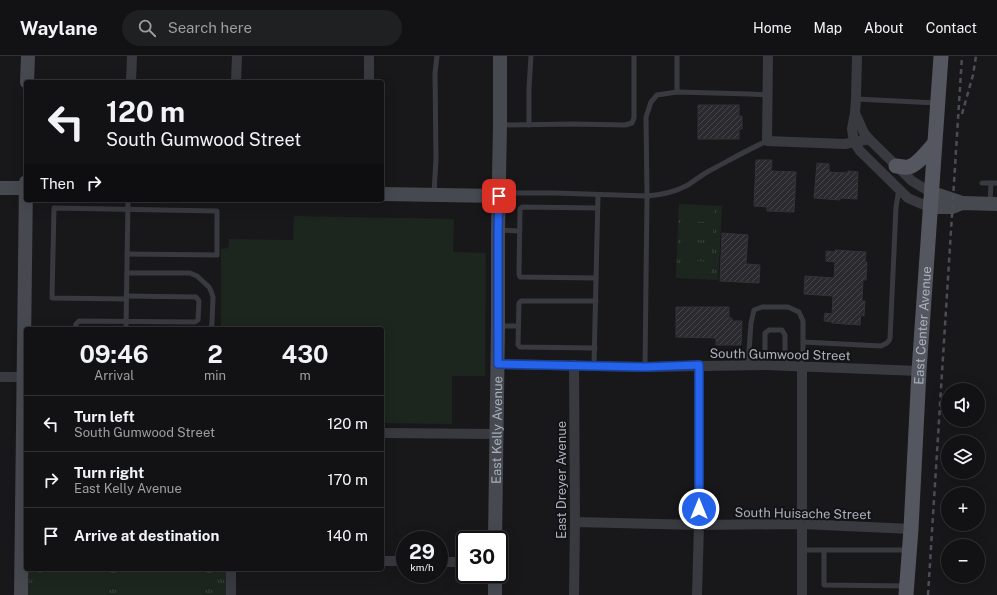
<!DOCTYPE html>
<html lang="en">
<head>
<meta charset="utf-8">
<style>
	:root { --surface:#121214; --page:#1f2022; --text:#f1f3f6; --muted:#9c9ea0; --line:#313234 }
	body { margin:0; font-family:"Public Sans",sans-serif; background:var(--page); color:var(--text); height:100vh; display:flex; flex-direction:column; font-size:15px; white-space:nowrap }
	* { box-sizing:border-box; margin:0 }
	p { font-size:13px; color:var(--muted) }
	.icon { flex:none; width:22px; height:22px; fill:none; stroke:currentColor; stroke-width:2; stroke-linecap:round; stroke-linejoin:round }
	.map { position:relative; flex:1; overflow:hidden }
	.panel { position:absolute; left:24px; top:271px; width:360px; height:244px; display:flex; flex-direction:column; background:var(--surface); border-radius:4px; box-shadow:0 4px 16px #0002,0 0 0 1px var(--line) }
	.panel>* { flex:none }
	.guide { position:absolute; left:24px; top:24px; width:360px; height:122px; border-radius:4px; box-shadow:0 4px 16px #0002,0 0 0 1px var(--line); background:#121214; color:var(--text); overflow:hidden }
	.fabs { position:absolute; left:941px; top:327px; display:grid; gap:8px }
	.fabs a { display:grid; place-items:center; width:44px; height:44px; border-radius:50%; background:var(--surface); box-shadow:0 4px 16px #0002,0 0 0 1px var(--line); font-size:20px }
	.speed { position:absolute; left:396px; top:475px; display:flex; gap:8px; font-size:20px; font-weight:700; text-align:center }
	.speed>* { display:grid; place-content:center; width:52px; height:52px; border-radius:50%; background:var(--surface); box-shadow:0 4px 16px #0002,0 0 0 1px var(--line); line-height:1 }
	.speed small { font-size:10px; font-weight:400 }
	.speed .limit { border:2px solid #111; border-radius:6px; background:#fff; color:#111 }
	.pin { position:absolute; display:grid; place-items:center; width:34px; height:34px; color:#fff; margin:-17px; border-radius:8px; box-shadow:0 2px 6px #0006 }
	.me { position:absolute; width:44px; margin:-22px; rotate:0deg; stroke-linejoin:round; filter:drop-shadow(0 0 3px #0008) }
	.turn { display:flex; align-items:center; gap:14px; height:84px; padding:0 16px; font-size:18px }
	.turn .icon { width:52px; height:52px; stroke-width:2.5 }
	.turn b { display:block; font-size:28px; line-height:34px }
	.then { display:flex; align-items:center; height:38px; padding:0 16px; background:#0003; gap:8px; font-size:15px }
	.eta { display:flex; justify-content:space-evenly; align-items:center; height:68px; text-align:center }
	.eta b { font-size:24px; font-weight:700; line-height:28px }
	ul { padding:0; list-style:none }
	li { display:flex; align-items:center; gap:12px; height:56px; padding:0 16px; border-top:1px solid var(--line) }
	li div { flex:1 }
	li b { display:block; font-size:15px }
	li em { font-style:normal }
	header { display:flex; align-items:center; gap:24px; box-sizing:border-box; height:56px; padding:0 20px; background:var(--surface); border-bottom:1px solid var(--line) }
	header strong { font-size:19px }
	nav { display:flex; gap:22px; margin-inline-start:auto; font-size:14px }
	.search { width:280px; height:36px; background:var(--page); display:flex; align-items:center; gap:10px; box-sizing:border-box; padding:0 14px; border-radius:22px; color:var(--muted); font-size:15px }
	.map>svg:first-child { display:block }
	.grass { fill:url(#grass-tufts) }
	.garden { fill:#1d261e }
	.building { fill:url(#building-hatch); stroke:#323237 }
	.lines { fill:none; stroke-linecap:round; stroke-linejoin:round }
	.lane { stroke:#393a40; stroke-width:5 }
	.street { stroke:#393a40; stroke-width:10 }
	.secondary { stroke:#464950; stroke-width:14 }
	.primary { stroke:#54575f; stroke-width:15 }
	.rail { stroke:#4b4e55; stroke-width:2.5; stroke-dasharray:5 4; stroke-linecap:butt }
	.route-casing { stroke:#184099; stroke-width:10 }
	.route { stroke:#2563eb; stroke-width:7 }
	.labels { text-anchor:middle; stroke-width:4; stroke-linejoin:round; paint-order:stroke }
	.street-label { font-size:13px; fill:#a9afbb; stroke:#131316 }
</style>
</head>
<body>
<header>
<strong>Waylane</strong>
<div class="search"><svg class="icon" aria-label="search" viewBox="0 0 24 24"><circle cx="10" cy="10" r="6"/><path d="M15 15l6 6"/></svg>Search here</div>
<nav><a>Home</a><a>Map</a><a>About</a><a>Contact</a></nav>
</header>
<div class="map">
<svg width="997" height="539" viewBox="0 0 997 539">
	<defs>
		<pattern id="grass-tufts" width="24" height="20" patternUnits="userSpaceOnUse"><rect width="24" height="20" fill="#1d261e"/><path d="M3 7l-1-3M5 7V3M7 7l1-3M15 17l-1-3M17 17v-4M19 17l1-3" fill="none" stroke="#3b433d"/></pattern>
		<pattern id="building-hatch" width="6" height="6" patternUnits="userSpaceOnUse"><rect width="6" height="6" fill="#2b2b2f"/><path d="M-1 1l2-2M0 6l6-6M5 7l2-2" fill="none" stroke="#47474b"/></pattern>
	</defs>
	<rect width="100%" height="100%" fill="#18181b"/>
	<g class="grass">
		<path d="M679,148L722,150L718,224L676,222Z"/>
		<path d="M29,513H228V539H28Z"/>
	</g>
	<g class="garden">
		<path d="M685,152L714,153L713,166L685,165Z"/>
		<path d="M294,160L454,163L453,196L486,197L485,320H452V368L382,367V273H221V193L228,192L229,183L293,184Z"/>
		<path d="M685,169L713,171V184L684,183Z"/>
		<path d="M684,187L712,188V202L683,200Z"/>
		<path d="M683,204L711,206V219L682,218Z"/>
		<path d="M132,513H200V539H117L119,530L124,520Z"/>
		<path d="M48,515L107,516L106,539H34C35,526 33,518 48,515Z"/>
	</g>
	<g class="building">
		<path d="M698,49H739V60H742V73H739V83H698Z"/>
		<path d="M756,104H772L771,115L796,116L794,156L767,155V151L754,150Z"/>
		<path d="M817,107L829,108V116L848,117V115L858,116L857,143L840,142V144L814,142Z"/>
		<path d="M722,177L748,179L746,208L760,209L759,227L720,225Z"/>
		<path d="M835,194L866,196L865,206H867L866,224H863L862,245H865L864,260L861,259L860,269L832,267V266L824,265L825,257L832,258L833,240L804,238L805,220L834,222L835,206L826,205V195L835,196Z"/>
		<path d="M676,251H729V262H732V265H742L741,289H716V282L676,281Z"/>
	</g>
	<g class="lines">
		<g class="lane">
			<path d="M677,36V0"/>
			<path d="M856,43L937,47"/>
			<path d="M500,69L574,68L625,69L632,67L634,62V0"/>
			<path d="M529,69V32L531,0"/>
			<path d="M982,127H991"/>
			<path d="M434,137L436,103L435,17L437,0"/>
			<path d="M500,140L511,137H555L647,140C661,139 675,136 688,129C695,124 702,119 709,115C728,105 747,94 767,85"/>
			<path d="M990,147L991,127H997"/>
			<path d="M499,174L520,175"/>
			<path d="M127,217H190L197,220L209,231L211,235L213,241L212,267L211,273"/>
			<path d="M596,222L520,221L519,218L520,153L522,151L597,152"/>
			<path d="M126,243L52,242L54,152L217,155V199L127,198"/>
			<path d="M499,270H518"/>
			<path d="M75,273L76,268L79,265L195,266L198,264L199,245L196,241L126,240"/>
			<path d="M126,273L128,144"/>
			<path d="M803,286L881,290L887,287L890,283L896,151L899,133"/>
			<path d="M595,292L520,291L518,289L519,247L521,245H596"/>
			<path d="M594,309L598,139"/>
			<path d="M748,309L751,267L754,254L762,251H788L799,256L803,265V295L802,310"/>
			<path d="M765,309V277L769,274H782L785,279V309"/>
			<path d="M645,311L647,140L646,61L651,46L657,39L677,36L750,38L767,39"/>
			<path d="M802,494H908"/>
			<path d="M824,494V529L905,530"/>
		</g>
		<g class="street">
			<path d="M768,0L767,85L845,88L869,83"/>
			<path d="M857,0L856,43L855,57L852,73L854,86L860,95L908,142L917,146L930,151"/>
			<path d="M131,26L132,0"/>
			<path d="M236,26L237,0"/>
			<path d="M369,26V0"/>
			<path d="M855,57L864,77L869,83L912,125L932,137"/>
			<path d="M498,308L645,311L765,309L919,315"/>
			<path d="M0,321H24"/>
			<path d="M382,377L496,378"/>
			<path d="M575,466L699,469L802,468L911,473"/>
			<path d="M382,505H405"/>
			<path d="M439,506H465"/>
			<path d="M231,539V513"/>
			<path d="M574,539L575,466L574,309"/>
			<path d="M697,539L699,469V309"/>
			<path d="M802,539V310"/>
		</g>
		<g class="secondary">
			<path d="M27,26L28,0"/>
			<path d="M0,132H26"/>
			<path d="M932,137L962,147"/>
			<path d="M382,138L499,140"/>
			<path d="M930,151H952L962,147L997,148"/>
			<path id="s1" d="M495,484L498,271V174L500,69V0"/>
			<path d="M495,518V539"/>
			<path d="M21,539L26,126"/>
		</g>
		<g class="primary">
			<path d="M896,110C900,110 904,112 908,111C918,109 928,94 934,88"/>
			<path id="s2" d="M906,539L911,473L919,315L941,0"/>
		</g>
		<g class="rail">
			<path d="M962,58L973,19L976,0"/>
			<path d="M928,539L962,0"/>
		</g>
	</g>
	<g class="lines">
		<g class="route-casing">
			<path id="route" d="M499,140L498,174V308L645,311L699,309V453"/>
		</g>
		<use href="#route" class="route"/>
	</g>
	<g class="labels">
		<g class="street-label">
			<text dy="5" stroke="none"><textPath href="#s2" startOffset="270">East Center Avenue</textPath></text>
			<text transform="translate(780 298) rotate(1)" y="5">South Gumwood Street</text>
			<text dy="5" stroke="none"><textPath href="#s1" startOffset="110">East Kelly Avenue</textPath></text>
			<text transform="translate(561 424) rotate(-90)" y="5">East Dreyer Avenue</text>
			<text transform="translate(803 457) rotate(1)" y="5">South Huisache Street</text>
		</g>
	</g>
</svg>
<div class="fabs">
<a><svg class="icon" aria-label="sound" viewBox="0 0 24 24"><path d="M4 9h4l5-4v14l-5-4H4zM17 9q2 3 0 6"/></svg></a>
<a><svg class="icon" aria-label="layers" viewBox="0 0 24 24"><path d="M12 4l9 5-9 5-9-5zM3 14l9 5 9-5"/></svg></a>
<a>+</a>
<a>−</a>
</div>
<div class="speed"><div>29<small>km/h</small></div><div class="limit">30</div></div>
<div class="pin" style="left:499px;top:140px;background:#d93025"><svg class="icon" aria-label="arrive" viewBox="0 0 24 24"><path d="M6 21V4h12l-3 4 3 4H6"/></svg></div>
<svg class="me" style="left:699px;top:453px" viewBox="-20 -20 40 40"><circle r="17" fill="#2563eb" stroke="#fff" stroke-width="3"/><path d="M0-11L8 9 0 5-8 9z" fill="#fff"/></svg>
<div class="guide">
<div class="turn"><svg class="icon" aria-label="left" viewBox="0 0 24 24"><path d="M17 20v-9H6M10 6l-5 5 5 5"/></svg><div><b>120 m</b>South Gumwood Street</div></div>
<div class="then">Then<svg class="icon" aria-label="right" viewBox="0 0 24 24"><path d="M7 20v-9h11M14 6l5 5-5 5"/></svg></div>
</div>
<section class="panel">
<div class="eta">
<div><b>09:46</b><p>Arrival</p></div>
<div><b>2</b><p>min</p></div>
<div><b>430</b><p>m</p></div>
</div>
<ul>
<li><svg class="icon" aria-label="left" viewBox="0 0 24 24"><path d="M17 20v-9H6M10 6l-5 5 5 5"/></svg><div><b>Turn left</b><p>South Gumwood Street</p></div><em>120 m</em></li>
<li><svg class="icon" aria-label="right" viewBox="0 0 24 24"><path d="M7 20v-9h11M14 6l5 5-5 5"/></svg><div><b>Turn right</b><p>East Kelly Avenue</p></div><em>170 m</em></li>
<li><svg class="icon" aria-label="arrive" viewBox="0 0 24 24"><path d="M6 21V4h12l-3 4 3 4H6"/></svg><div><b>Arrive at destination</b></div><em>140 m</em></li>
</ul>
</section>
</div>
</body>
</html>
